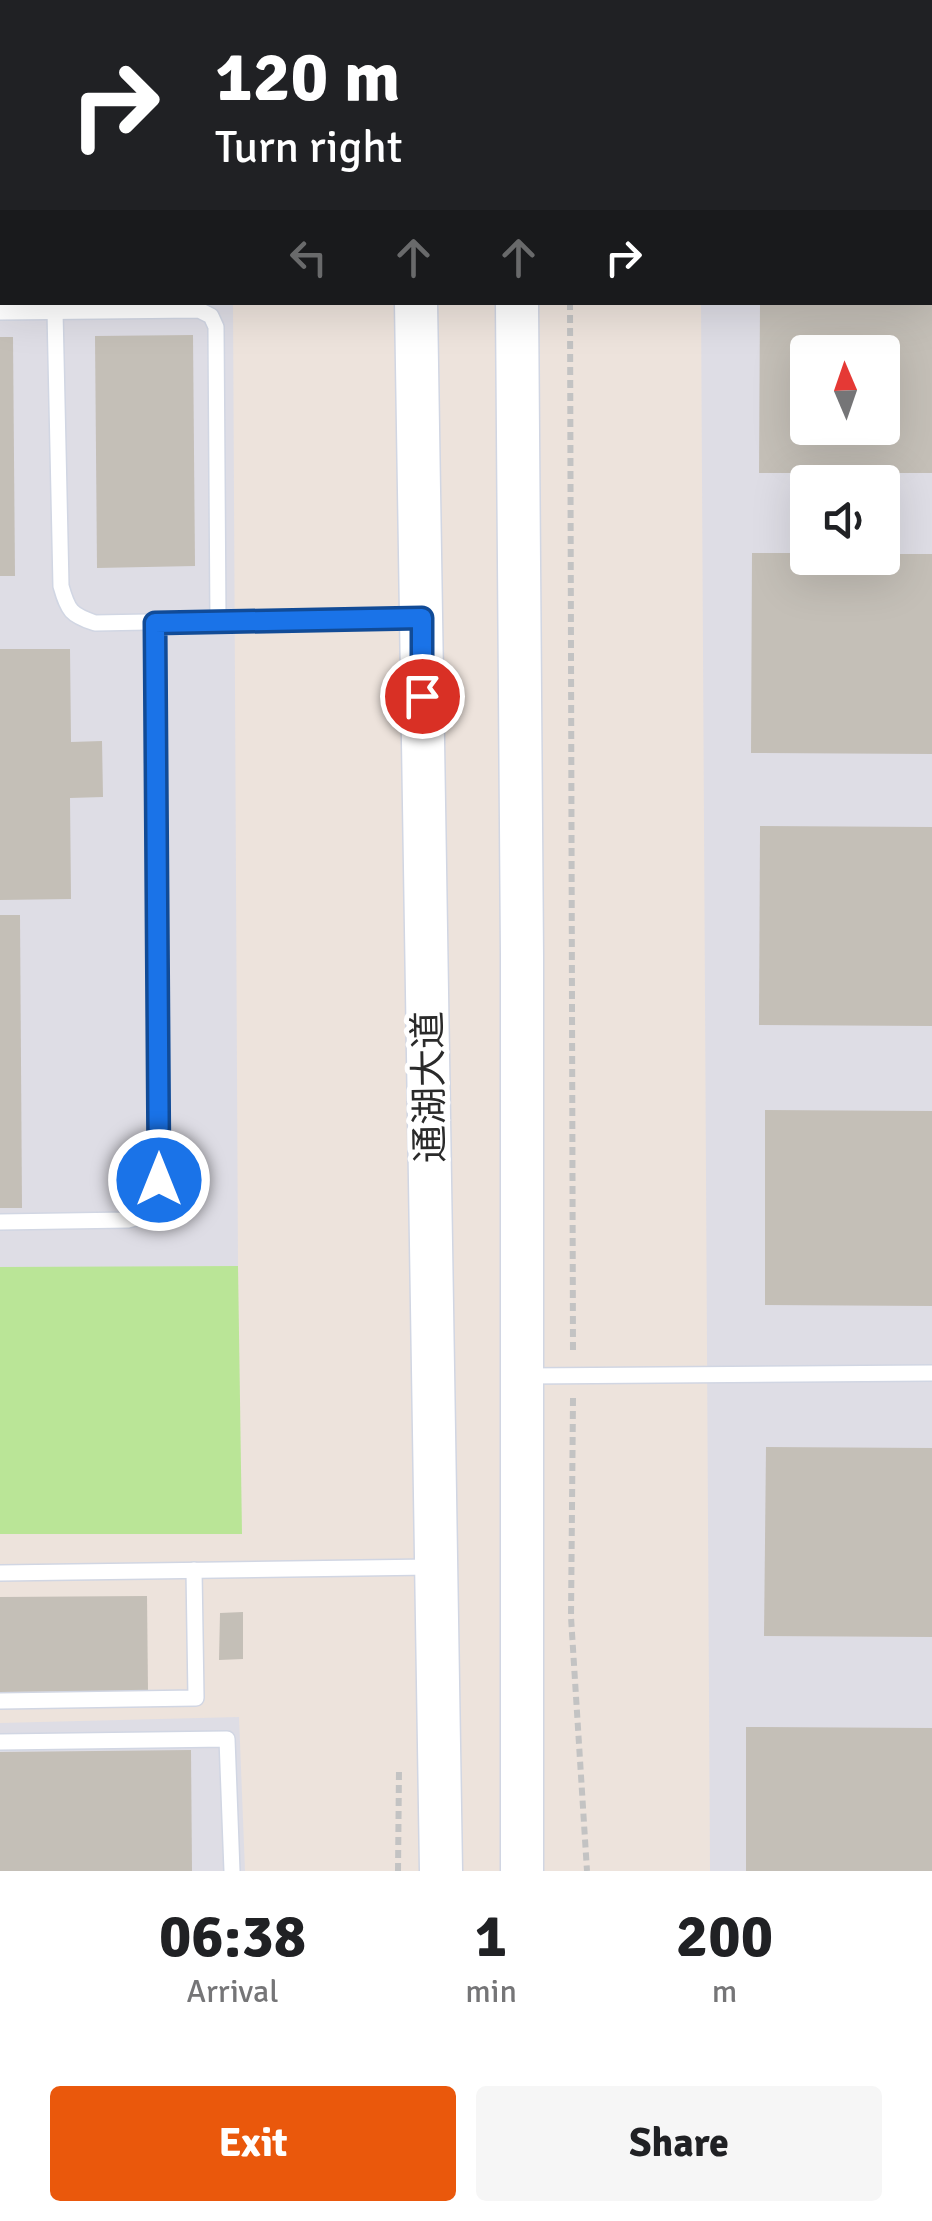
<!DOCTYPE html>
<html lang="en">
<head>
<meta charset="utf-8">
<style>
	:root { --surface:#fff; --page:#f6f6f6; --text:#202124; --muted:#757577; --accent:#ea580c }
	body { margin:0; font-family:Signika,"Noto Sans SC",sans-serif; background:var(--page); color:var(--text); height:100vh; display:flex; flex-direction:column; font-size:38px; white-space:nowrap }
	* { box-sizing:border-box; margin:0 }
	p { font-size:32px; color:var(--muted) }
	.icon { flex:none; width:55px; height:55px; fill:none; stroke:currentColor; stroke-width:2; stroke-linecap:round; stroke-linejoin:round }
	.map { position:relative; height:1871px; overflow:hidden }
	.drawer { display:flex; flex-direction:column; background:var(--surface); flex:1 }
	.drawer>* { flex:none }
	.top-card { position:absolute; left:0px; top:0px; width:932px; height:305px; box-shadow:0 10px 40px #0002; background:#202124; color:#fff; overflow:hidden }
	.needle { width:65px; rotate:358deg }
	.buttons { position:absolute; left:790px; top:335px; display:grid; gap:20px }
	.buttons a { display:grid; place-items:center; width:110px; height:110px; border-radius:10px; background:var(--surface); box-shadow:0 10px 40px #0002; font-size:50px }
	.pin { position:absolute; display:grid; place-items:center; width:85px; height:85px; color:#fff; margin:-42px; border:5px solid #fff; border-radius:50%; box-shadow:0 2px 10px #0007 }
	.me { position:absolute; width:110px; margin:-55px; rotate:0deg; stroke-linejoin:round; filter:drop-shadow(0 0 8px #0008) }
	.turn { display:flex; align-items:center; gap:35px; height:210px; padding:0 50px; font-size:45px }
	.turn .icon { width:130px; height:130px; stroke-width:2.5 }
	.turn b { display:block; font-size:70px; line-height:85px }
	.lanes { display:flex; align-items:center; height:95px; padding:0 50px; background:#0003; justify-content:center; gap:50px; direction:ltr }
	.lanes .off { opacity:.35 }
	.eta { display:flex; justify-content:space-evenly; align-items:center; height:170px; text-align:center }
	.eta b { font-size:60px; font-weight:700; line-height:70px }
	.action { display:flex; gap:20px; margin-top:auto; padding:20px 50px }
	.action a { flex:1; height:115px; border-radius:10px; background:var(--accent); color:#fff; font-size:40px; font-weight:700; line-height:115px; text-align:center }
	.action a+a { background:var(--page); color:var(--text) }
	.map>svg:first-child { display:block }
	.industrial { fill:#dedde5; fill-rule:evenodd }
	.green { fill:#bae597 }
	.building { fill:#c4bfb7; fill-rule:evenodd }
	.lines { fill:none; stroke-linecap:round; stroke-linejoin:round }
	.service-casing { stroke:#d1d6e3; stroke-width:18 }
	.secondary-casing { stroke:#d1d6e3; stroke-width:45 }
	.path { stroke:#c3c3c3; stroke-width:6; stroke-dasharray:8 5; stroke-linecap:butt }
	.service { stroke:#fff; stroke-width:15 }
	.secondary { stroke:#fff; stroke-width:42 }
	.route-casing { stroke:#114b97; stroke-width:25 }
	.route { stroke:#1a73e8; stroke-width:18 }
	.labels { text-anchor:middle; stroke-width:10; stroke-linejoin:round; paint-order:stroke }
	.street-label { font-size:38px; fill:#2a2a2a; stroke:#fff }
</style>
</head>
<body>
<div class="map">
<svg width="932" height="1871" viewBox="0 0 932 1871">
	<rect width="100%" height="100%" fill="#ede3dc"/>
	<g class="industrial">
		<path d="M0,0H232V2H2V302L233,303L238,1266L0,1268Z"/>
		<path d="M699,0H932V1871H710L701,303L930,302V2H699ZM808,352H882V428H808ZM808,482H882V558H808Z"/>
		<path d="M239,1717L245,1871H0V1723Z"/>
	</g>
	<path class="green" d="M238,1266L242,1534H0V1267Z"/>
	<g class="building">
		<path d="M760,302H932V473H759ZM808,352H882V428H808Z"/>
		<path d="M193,335L195,566L97,568L95,336Z"/>
		<path d="M0,337H13L15,576H0Z"/>
		<path d="M752,553H808V558H882V554H932V754L751,753Z"/>
		<path d="M0,649H70L71,742L102,741L103,797L70,798L71,899L0,900Z"/>
		<path d="M760,826L932,827V1026L759,1025Z"/>
		<path d="M0,915H20L22,1208H0Z"/>
		<path d="M765,1110L932,1111V1306L765,1305Z"/>
		<path d="M766,1447L932,1448V1637L764,1636Z"/>
		<path d="M147,1596L148,1691L0,1692V1597Z"/>
		<path d="M243,1612V1659L219,1660L220,1613Z"/>
		<path d="M746,1727L932,1728V1871H746Z"/>
		<path d="M191,1750L192,1871H0V1752Z"/>
	</g>
	<g class="lines">
		<g class="service-casing">
			<g id="service">
				<path d="M217,0V2"/>
				<path d="M0,29H2"/>
				<path d="M0,160H2"/>
				<path d="M0,270H2"/>
				<path d="M55,311L61,586C68,611 71,615 95,623L416,617"/>
				<path d="M0,312L199,310L211,316L216,327L218,622"/>
				<path d="M0,1222L128,1220L147,1215L158,1198L155,623"/>
				<path d="M526,1376L932,1373"/>
				<path d="M0,1573L431,1567"/>
				<path d="M0,1701L196,1698L194,1570"/>
				<path d="M0,1742L227,1739L232,1871"/>
			</g>
		</g>
		<g class="secondary-casing">
			<g id="secondary">
				<path d="M415,0V2"/>
				<path d="M515,0V2"/>
				<path d="M416,302L441,1871"/>
				<path d="M517,302L522,956V1871"/>
			</g>
		</g>
		<g class="path">
			<path d="M575,2V0"/>
			<path d="M570,302L573,1355"/>
			<path d="M573,1398L571,1617L587,1871"/>
			<path d="M398,1871L399,1769"/>
		</g>
		<use href="#service" class="service"/>
		<use href="#secondary" class="secondary"/>
	</g>
	<g class="lines">
		<g class="route-casing">
			<path id="route" d="M159,1180L155,623L422,618V696"/>
		</g>
		<use href="#route" class="route"/>
	</g>
	<g class="labels">
		<g class="street-label">
			<text transform="translate(429 1087) rotate(-91)" y="13">通湖大道</text>
		</g>
	</g>
</svg>
<div class="buttons">
<a><svg class="needle" viewBox="-14 -14 28 28"><path d="M0-13l5 13h-10z" fill="#e53935"/><path d="M0 13l5-13h-10z" fill="#757577"/></svg></a>
<a><svg class="icon" aria-label="sound" viewBox="0 0 24 24"><path d="M4 9h4l5-4v14l-5-4H4zM17 9q2 3 0 6"/></svg></a>
</div>
<div class="pin" style="left:422px;top:696px;background:#d93025"><svg class="icon" aria-label="arrive" viewBox="0 0 24 24"><path d="M6 21V4h12l-3 4 3 4H6"/></svg></div>
<svg class="me" style="left:159px;top:1180px" viewBox="-20 -20 40 40"><circle r="17" fill="#1a73e8" stroke="#fff" stroke-width="3"/><path d="M0-11L8 9 0 5-8 9z" fill="#fff"/></svg>
<div class="top-card">
<div class="turn"><svg class="icon" aria-label="right" viewBox="0 0 24 24"><path d="M7 20v-9h11M14 6l5 5-5 5"/></svg><div><b>120 m</b>Turn right</div></div>
<div class="lanes"><svg class="icon off" aria-label="left" viewBox="0 0 24 24"><path d="M17 20v-9H6M10 6l-5 5 5 5"/></svg><svg class="icon off" aria-label="ahead" viewBox="0 0 24 24"><path d="M12 20V5M6 11l6-6 6 6"/></svg><svg class="icon off" aria-label="ahead" viewBox="0 0 24 24"><path d="M12 20V5M6 11l6-6 6 6"/></svg><svg class="icon" aria-label="right" viewBox="0 0 24 24"><path d="M7 20v-9h11M14 6l5 5-5 5"/></svg></div>
</div>
</div>
<section class="drawer">
<div class="eta">
<div><b>06:38</b><p>Arrival</p></div>
<div><b>1</b><p>min</p></div>
<div><b>200</b><p>m</p></div>
</div>
<div class="action"><a>Exit</a><a>Share</a></div>
</section>
</body>
</html>
